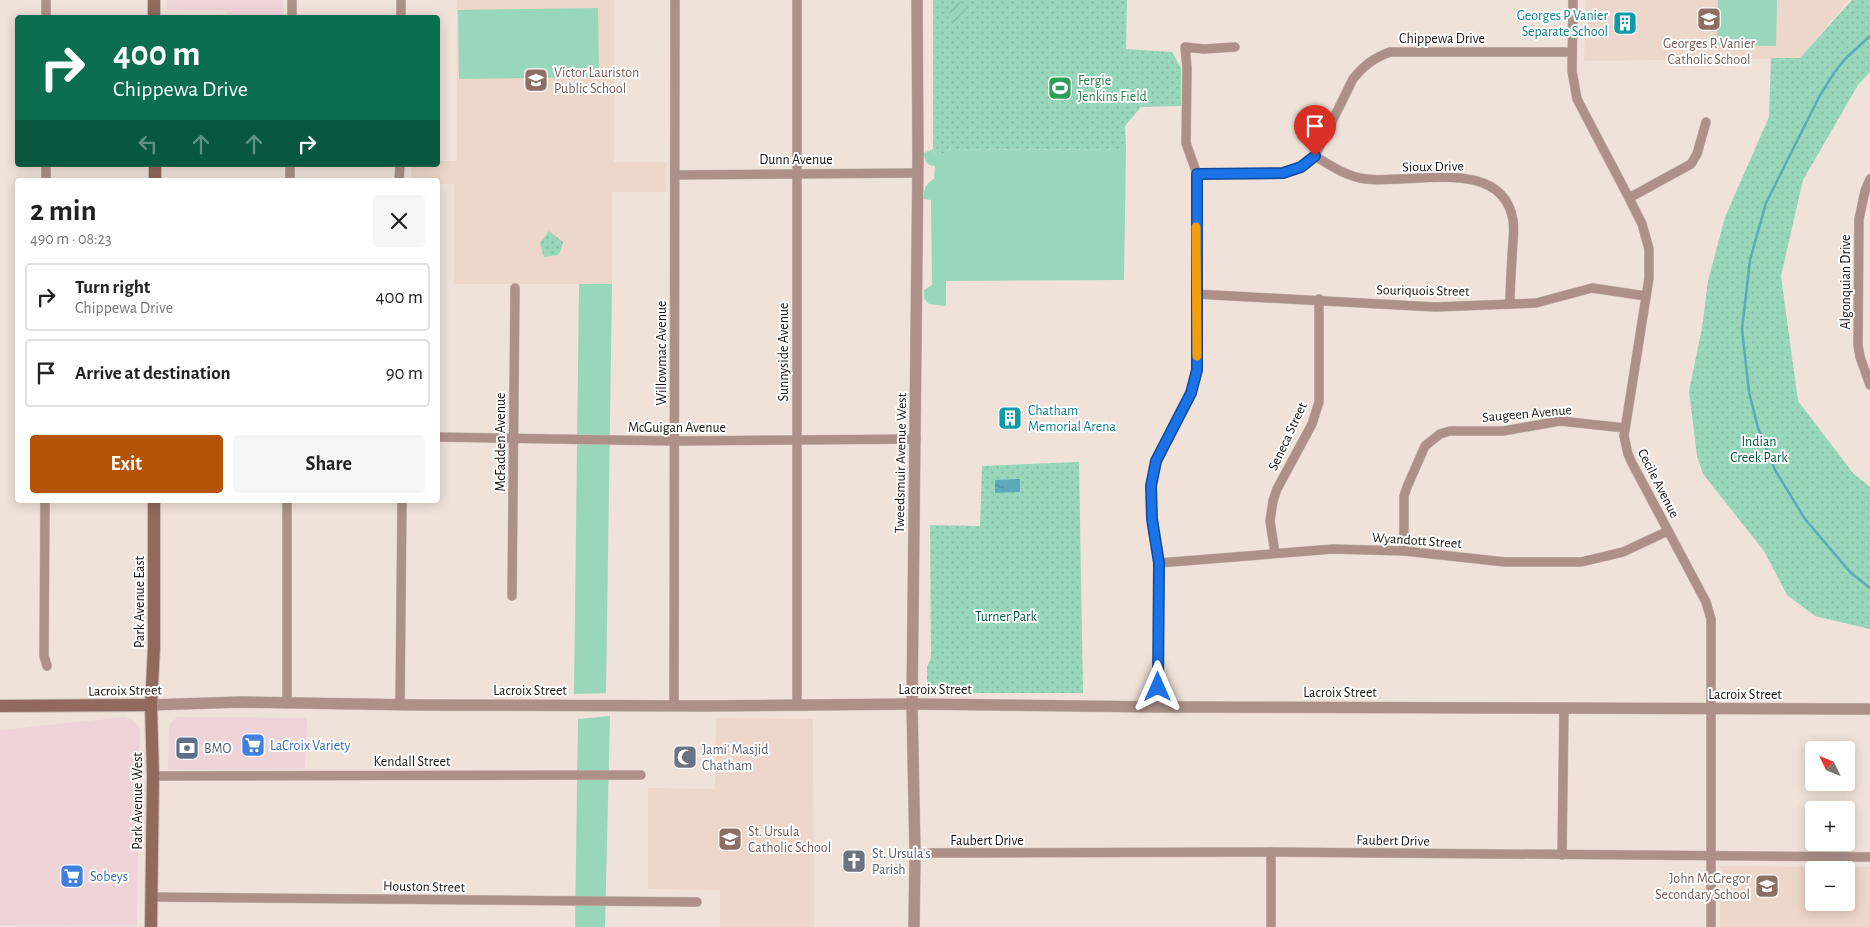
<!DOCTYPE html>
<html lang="en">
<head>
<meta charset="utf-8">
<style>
	:root { --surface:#fff; --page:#f6f6f6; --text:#222; --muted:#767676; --line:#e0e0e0; --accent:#b45309 }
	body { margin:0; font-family:"Alegreya Sans",sans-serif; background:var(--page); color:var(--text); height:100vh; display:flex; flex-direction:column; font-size:19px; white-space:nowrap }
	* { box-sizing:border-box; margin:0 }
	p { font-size:16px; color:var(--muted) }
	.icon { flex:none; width:28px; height:28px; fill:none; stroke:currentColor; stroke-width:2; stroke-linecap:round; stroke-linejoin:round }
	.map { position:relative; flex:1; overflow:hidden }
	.side { position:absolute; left:15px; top:178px; width:425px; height:325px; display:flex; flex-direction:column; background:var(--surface); border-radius:5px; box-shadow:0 2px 12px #0003 }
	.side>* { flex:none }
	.hud { position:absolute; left:15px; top:15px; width:425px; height:152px; border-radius:5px; box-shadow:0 2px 12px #0003; background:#0b6e4f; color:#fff; overflow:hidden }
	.needle { width:32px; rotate:313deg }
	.fabs { position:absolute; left:1805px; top:741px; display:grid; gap:10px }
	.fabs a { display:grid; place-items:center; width:50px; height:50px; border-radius:5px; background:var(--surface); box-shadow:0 2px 12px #0003; font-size:25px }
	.pin { position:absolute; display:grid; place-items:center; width:42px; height:42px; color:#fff; margin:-51px -21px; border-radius:50% 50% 50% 0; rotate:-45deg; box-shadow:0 0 5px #0007 }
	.pin .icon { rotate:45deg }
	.me { position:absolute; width:55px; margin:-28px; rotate:0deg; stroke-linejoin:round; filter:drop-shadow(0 0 4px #0008) }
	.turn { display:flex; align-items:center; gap:18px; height:105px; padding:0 15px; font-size:22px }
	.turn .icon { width:65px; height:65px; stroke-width:2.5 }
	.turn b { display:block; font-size:35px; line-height:42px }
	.lanes { display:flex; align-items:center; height:48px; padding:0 15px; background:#0003; justify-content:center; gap:25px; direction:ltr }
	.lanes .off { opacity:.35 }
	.round { display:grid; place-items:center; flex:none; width:52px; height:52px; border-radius:5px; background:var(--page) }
	.overview { display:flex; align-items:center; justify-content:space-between; height:85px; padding:0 15px }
	h1 { font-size:30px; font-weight:600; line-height:38px }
	.cta { display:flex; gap:10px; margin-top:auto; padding:10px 15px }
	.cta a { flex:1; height:58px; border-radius:5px; background:var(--accent); color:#fff; font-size:20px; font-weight:600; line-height:58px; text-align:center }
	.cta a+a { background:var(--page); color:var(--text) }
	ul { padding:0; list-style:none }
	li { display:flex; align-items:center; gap:15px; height:68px; margin:0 10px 8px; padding:0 5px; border:2px solid var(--line); border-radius:5px }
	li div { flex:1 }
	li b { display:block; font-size:19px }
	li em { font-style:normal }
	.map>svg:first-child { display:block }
	.commercial { fill:#eed4d9 }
	.education { fill:#edd6ca; fill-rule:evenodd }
	.grass { fill:#98d7b9 }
	.park { fill:url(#park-dots) }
	.garden { fill:url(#garden-furrows) }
	.water { fill:url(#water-ripples) }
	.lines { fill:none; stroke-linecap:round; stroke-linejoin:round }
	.stream { stroke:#5daabd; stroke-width:2.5 }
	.minor-casing { stroke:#c9bdb5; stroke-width:10 }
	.tertiary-casing { stroke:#c9bdb5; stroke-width:12 }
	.secondary-casing { stroke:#c9bdb5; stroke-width:14 }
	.minor { stroke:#ad9189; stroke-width:9 }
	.tertiary { stroke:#ad9189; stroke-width:11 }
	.secondary { stroke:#91695d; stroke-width:12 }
	.route-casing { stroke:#114b97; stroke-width:12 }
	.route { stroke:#1a73e8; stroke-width:9 }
	.slow { stroke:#f59e0b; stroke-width:9 }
	.labels { text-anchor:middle; stroke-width:4; stroke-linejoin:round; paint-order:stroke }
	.culture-label { font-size:14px; fill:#0d838f; stroke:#fff; text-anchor:end }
	.street-label { font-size:14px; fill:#17120f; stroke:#fff }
	.education-label { font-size:14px; fill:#785e54; stroke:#fff; text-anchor:start }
	.leisure-label { font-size:14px; fill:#27864d; stroke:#fff; text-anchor:start }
	.park-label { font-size:14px; fill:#025b3f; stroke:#fff }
	.shop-label { font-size:14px; fill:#366cbe; stroke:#fff; text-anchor:start }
	.service-label { font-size:14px; fill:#4e5e75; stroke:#fff; text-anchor:start }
	.worship-label { font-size:14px; fill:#5b616d; stroke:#fff; text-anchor:start }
</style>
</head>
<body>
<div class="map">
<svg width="1870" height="927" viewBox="0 0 1870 927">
	<defs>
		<pattern id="park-dots" width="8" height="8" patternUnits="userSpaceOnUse" patternTransform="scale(1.25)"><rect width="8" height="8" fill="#98d7b9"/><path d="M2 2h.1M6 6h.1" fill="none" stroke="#82b89e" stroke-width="1.8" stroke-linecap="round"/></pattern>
		<pattern id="garden-furrows" width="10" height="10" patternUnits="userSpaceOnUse" patternTransform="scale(1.25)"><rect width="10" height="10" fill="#98d7b9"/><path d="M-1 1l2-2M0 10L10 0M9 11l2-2" fill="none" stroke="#82b89e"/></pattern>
		<pattern id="water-ripples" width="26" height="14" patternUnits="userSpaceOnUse" patternTransform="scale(1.25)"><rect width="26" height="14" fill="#5daabd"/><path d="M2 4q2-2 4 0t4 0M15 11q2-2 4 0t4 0" fill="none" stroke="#4c8998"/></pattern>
	</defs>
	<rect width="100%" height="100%" fill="#f0e2d9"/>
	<g class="commercial">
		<path d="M167,0H283L284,17H228L227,11L167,10Z"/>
		<path d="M124,717L134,721L140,728L137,926L0,925V730Z"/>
		<path d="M177,717L307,718L305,769H168L169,725Z"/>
	</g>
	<g class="education">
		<path d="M457,0H614V162H666V192H612V284H454V184H438V180H411V165H438V161H457Z"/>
		<path d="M1586,0H1849L1800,58L1584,61Z"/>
		<path d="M716,718L813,719L814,927H720V890L648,889V788L715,789Z"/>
		<path d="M1720,866L1870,867V927H1720ZM1814,870H1846V902H1814Z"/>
	</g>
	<g class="grass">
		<path d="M1718,0H1777L1776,46L1717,45Z"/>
		<path d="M598,8L599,77L459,79L458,10Z"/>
		<path d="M933,149L935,155H943L950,150L1126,149L1124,280L946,281V306L929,304L924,298V290L932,285L931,200L923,199C924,189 925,184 934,179L935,166C927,166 924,160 924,153Z"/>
		<path d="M579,284H612L606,693L574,694Z"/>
		<path d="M610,716L605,927H575L578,719Z"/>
	</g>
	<g class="park">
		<path d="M933,0H1127L1126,49L1172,52L1181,68V106L1141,107L1125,126L1126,149L950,150L943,155H935L933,148Z"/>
		<path d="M1852,0H1870V72L1858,85L1803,180L1781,276L1798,401L1853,473L1870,487V629L1815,616L1787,595L1764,551L1703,474L1697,456L1689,391L1702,328L1708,281L1725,217L1769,117L1771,58H1800Z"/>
		<path d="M549,231L563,242L561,250L558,255L544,257L540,243Z"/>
		<path d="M1079,462L1083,693H929L927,690V667L931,658L930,525L980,526L982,466Z"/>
	</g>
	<path class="garden" d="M957,2H961L967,7L961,23H954L949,17L950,8Z"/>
	<path class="water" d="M1020,479V492L995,493V480Z"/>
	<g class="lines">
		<path class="stream" d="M1870,36L1845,59L1834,73L1819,97L1766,203L1750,260L1742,329L1749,392L1758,428L1775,470L1805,519L1850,572L1870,588"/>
		<g class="minor-casing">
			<g id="minor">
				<path d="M1573,0L1572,71L1577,99L1629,198L1642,224L1649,249V278L1624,436L1628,454L1632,463L1706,602L1711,619V927"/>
				<path d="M46,18V0"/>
				<path d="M292,18V0"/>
				<path d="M401,18V0"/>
				<path d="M1315,156C1331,166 1347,177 1366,179C1410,185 1502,155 1513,220C1515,232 1512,246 1512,258C1511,273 1510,288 1510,304"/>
				<path d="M1197,174L1283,173L1301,167L1315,156L1353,79C1364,65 1374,58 1390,52H1572"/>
				<path d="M675,175L917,173"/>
				<path d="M1870,179L1865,191L1859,219L1858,345L1860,357L1870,385"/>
				<path d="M46,180V165"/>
				<path d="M290,180V165"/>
				<path d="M399,180L400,165"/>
				<path d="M1629,198L1691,164L1697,154L1706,122"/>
				<path d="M1196,294L1435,307L1536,303L1592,288L1646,296"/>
				<path d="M438,437L675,441L916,439"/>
				<path d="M45,500L44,656L47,666"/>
				<path d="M287,500V702"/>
				<path d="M1404,551V496L1407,487L1425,446L1440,434L1450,431H1503L1560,421L1625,428"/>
				<path d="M1275,553L1270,521L1273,501L1277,489L1312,424L1319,402V299"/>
				<path d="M1159,563L1333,549L1404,551L1505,562H1581L1623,552L1668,531"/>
				<path d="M512,596L515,288"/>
				<path d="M400,705L402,500"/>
				<path d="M797,705V0"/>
				<path d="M674,706L675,0"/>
				<path d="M1158,707L1159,563L1152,519L1151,486L1156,461L1191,393L1197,371V174L1186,143L1187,68L1185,47L1204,49L1235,47"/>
				<path d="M153,776L641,775"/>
				<path d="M1271,852V927"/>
				<path d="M915,853L1271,852L1870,857"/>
				<path d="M1562,855L1564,708"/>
				<path d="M152,897L697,902"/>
			</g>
		</g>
		<g class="tertiary-casing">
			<g id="tertiary">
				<path d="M151,705L241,702L417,705L706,706L912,704L1158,707L1870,709"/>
				<path d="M914,927L915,853L912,704L918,158L917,0"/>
			</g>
		</g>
		<g class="secondary-casing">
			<g id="secondary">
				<path d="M154,0V18"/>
				<path d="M155,180V165"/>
				<path d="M0,706L151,705"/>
				<path d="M151,927L153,776L151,705L154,647V500"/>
			</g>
		</g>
		<use href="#minor" class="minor"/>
		<use href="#tertiary" class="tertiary"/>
		<use href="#secondary" class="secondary"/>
	</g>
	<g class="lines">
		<g class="route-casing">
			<path id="route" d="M1158,687L1159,563L1152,519L1151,486L1156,461L1191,393L1197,370V174L1283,173L1301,167L1315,156"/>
		</g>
		<use href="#route" class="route"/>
		<path class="slow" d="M1196,227L1197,356"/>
	</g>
	<defs>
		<g id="school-square" transform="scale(1.25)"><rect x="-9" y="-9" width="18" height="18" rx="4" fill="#8d6e63" stroke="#fff"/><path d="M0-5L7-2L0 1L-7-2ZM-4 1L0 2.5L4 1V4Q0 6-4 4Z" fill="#fff"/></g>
		<g id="building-square" transform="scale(1.25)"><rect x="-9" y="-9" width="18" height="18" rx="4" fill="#0f9aa8" stroke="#fff"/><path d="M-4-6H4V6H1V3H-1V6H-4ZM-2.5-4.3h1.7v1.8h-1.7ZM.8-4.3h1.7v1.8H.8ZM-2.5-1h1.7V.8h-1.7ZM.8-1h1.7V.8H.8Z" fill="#fff"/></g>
		<g id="stadium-square" transform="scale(1.25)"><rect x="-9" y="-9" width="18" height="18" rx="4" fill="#2e9e5b" stroke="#fff"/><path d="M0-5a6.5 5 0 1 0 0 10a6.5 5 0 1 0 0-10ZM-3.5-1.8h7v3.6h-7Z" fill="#fff"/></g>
		<g id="supermarket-square" transform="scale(1.25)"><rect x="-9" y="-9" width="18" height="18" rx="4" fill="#3f7fe0" stroke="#fff"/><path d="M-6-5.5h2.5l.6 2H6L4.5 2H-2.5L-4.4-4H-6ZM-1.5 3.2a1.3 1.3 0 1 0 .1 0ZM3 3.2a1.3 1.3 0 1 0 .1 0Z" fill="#fff"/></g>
		<g id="bank-square" transform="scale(1.25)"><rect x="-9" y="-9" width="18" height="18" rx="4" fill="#5c6f8a" stroke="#fff"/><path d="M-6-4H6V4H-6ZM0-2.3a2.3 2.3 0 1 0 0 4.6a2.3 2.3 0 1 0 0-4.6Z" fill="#fff"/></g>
		<g id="mosque-square" transform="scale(1.25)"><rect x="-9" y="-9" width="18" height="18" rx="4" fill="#6b7280" stroke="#fff"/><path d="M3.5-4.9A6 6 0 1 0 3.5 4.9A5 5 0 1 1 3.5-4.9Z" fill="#fff"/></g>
		<g id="church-square" transform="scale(1.25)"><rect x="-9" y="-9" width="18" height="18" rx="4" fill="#6b7280" stroke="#fff"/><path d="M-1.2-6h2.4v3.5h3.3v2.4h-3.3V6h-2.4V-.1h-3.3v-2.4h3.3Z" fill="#fff"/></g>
	</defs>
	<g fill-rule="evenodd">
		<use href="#school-square" x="1709" y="19"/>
		<use href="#building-square" x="1625" y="23"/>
		<use href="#school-square" x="536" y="80"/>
		<use href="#stadium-square" x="1060" y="88"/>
		<use href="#building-square" x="1010" y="418"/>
		<use href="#supermarket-square" x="253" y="745"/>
		<use href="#bank-square" x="187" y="748"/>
		<use href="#mosque-square" x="685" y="757"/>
		<use href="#school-square" x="730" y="839"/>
		<use href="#church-square" x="854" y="861"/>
		<use href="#supermarket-square" x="72" y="876"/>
		<use href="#school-square" x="1767" y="886"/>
	</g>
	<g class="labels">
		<g class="culture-label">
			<text x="1608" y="20">Georges P Vanier<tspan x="1608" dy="16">Separate School</tspan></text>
			<text x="1028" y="415" text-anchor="start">Chatham<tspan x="1028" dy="16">Memorial Arena</tspan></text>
		</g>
		<g class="street-label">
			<text x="1442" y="43">Chippewa Drive</text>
			<text x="796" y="164">Dunn Avenue</text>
			<text transform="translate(1433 166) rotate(-1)" y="5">Sioux Drive</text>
			<text transform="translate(1845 282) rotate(-90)" y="5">Algonquian Drive</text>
			<text transform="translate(1423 290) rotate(1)" y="5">Souriquois Street</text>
			<text transform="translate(783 352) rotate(-90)" y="5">Sunnyside Avenue</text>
			<text transform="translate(661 353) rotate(-90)" y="5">Willowmac Avenue</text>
			<text transform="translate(1527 413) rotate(-5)" y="5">Saugeen Avenue</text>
			<text x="677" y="432">McGuigan Avenue</text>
			<text transform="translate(1287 436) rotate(-65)" y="5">Seneca Street</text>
			<text transform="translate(500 442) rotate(-90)" y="5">McFadden Avenue</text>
			<text transform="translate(900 463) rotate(-89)" y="5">Tweedsmuir Avenue West</text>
			<text transform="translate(1659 483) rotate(63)" y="5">Cecile Avenue</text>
			<text transform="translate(1417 540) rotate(4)" y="5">Wyandott Street</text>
			<text transform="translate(139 602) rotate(-90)" y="5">Park Avenue East</text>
			<text x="935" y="694">Lacroix Street</text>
			<text transform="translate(125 690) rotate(-1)" y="5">Lacroix Street</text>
			<text x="530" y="695">Lacroix Street</text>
			<text x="1340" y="697">Lacroix Street</text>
			<text x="1745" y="699">Lacroix Street</text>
			<text x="412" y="766">Kendall Street</text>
			<text transform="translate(137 801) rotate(-90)" y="5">Park Avenue West</text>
			<text x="987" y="845">Faubert Drive</text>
			<text transform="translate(1393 840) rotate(1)" y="5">Faubert Drive</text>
			<text transform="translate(424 886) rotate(1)" y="5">Houston Street</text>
		</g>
		<g class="education-label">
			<text x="1709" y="48" text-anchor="middle">Georges P. Vanier<tspan x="1709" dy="16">Catholic School</tspan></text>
			<text x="554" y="77">Victor Lauriston<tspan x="554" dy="16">Public School</tspan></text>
			<text x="748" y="836">St. Ursula<tspan x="748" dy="16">Catholic School</tspan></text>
			<text x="1750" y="883" text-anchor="end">John McGregor<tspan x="1750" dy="16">Secondary School</tspan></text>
		</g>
		<g class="leisure-label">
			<text x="1078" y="85">Fergie<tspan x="1078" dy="16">Jenkins Field</tspan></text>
		</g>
		<g class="park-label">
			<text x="1759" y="446">Indian<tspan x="1759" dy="16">Creek Park</tspan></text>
			<text x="1006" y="621">Turner Park</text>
		</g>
		<g class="shop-label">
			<text x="270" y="750">LaCroix Variety</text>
			<text x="90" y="881">Sobeys</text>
		</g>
		<g class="service-label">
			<text x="204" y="753">BMO</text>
		</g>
		<g class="worship-label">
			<text x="702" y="754">Jami' Masjid<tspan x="702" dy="16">Chatham</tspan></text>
			<text x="872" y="858">St. Ursula's<tspan x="872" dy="16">Parish</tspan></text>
		</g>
	</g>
</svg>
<div class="fabs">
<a><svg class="needle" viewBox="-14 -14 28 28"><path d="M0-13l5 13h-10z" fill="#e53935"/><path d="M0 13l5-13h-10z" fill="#767676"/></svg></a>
<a>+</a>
<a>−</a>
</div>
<div class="pin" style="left:1315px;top:156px;background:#d93025"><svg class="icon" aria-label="arrive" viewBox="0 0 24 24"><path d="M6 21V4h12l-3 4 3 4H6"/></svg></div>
<svg class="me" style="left:1158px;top:687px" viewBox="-20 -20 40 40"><path d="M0-17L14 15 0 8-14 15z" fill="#1a73e8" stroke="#fff" stroke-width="4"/></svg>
<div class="hud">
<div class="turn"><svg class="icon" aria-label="right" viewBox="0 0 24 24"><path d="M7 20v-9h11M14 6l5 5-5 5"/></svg><div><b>400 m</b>Chippewa Drive</div></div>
<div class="lanes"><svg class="icon off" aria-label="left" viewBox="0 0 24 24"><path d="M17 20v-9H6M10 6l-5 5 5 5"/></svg><svg class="icon off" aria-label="ahead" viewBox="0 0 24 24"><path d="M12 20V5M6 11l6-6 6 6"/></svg><svg class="icon off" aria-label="ahead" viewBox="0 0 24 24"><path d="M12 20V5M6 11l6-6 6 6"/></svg><svg class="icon" aria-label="right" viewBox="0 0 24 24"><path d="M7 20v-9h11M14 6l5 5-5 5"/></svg></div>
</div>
<section class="side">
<div class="overview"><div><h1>2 min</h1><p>490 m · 08:23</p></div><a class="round"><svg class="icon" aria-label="close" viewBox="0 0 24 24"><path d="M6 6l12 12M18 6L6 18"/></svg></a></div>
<ul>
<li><svg class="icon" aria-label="right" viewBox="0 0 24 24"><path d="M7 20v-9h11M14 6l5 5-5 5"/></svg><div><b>Turn right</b><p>Chippewa Drive</p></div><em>400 m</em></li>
<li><svg class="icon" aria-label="arrive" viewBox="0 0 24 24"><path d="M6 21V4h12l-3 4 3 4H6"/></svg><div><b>Arrive at destination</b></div><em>90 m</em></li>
</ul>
<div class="cta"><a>Exit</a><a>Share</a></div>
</section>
</div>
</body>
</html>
